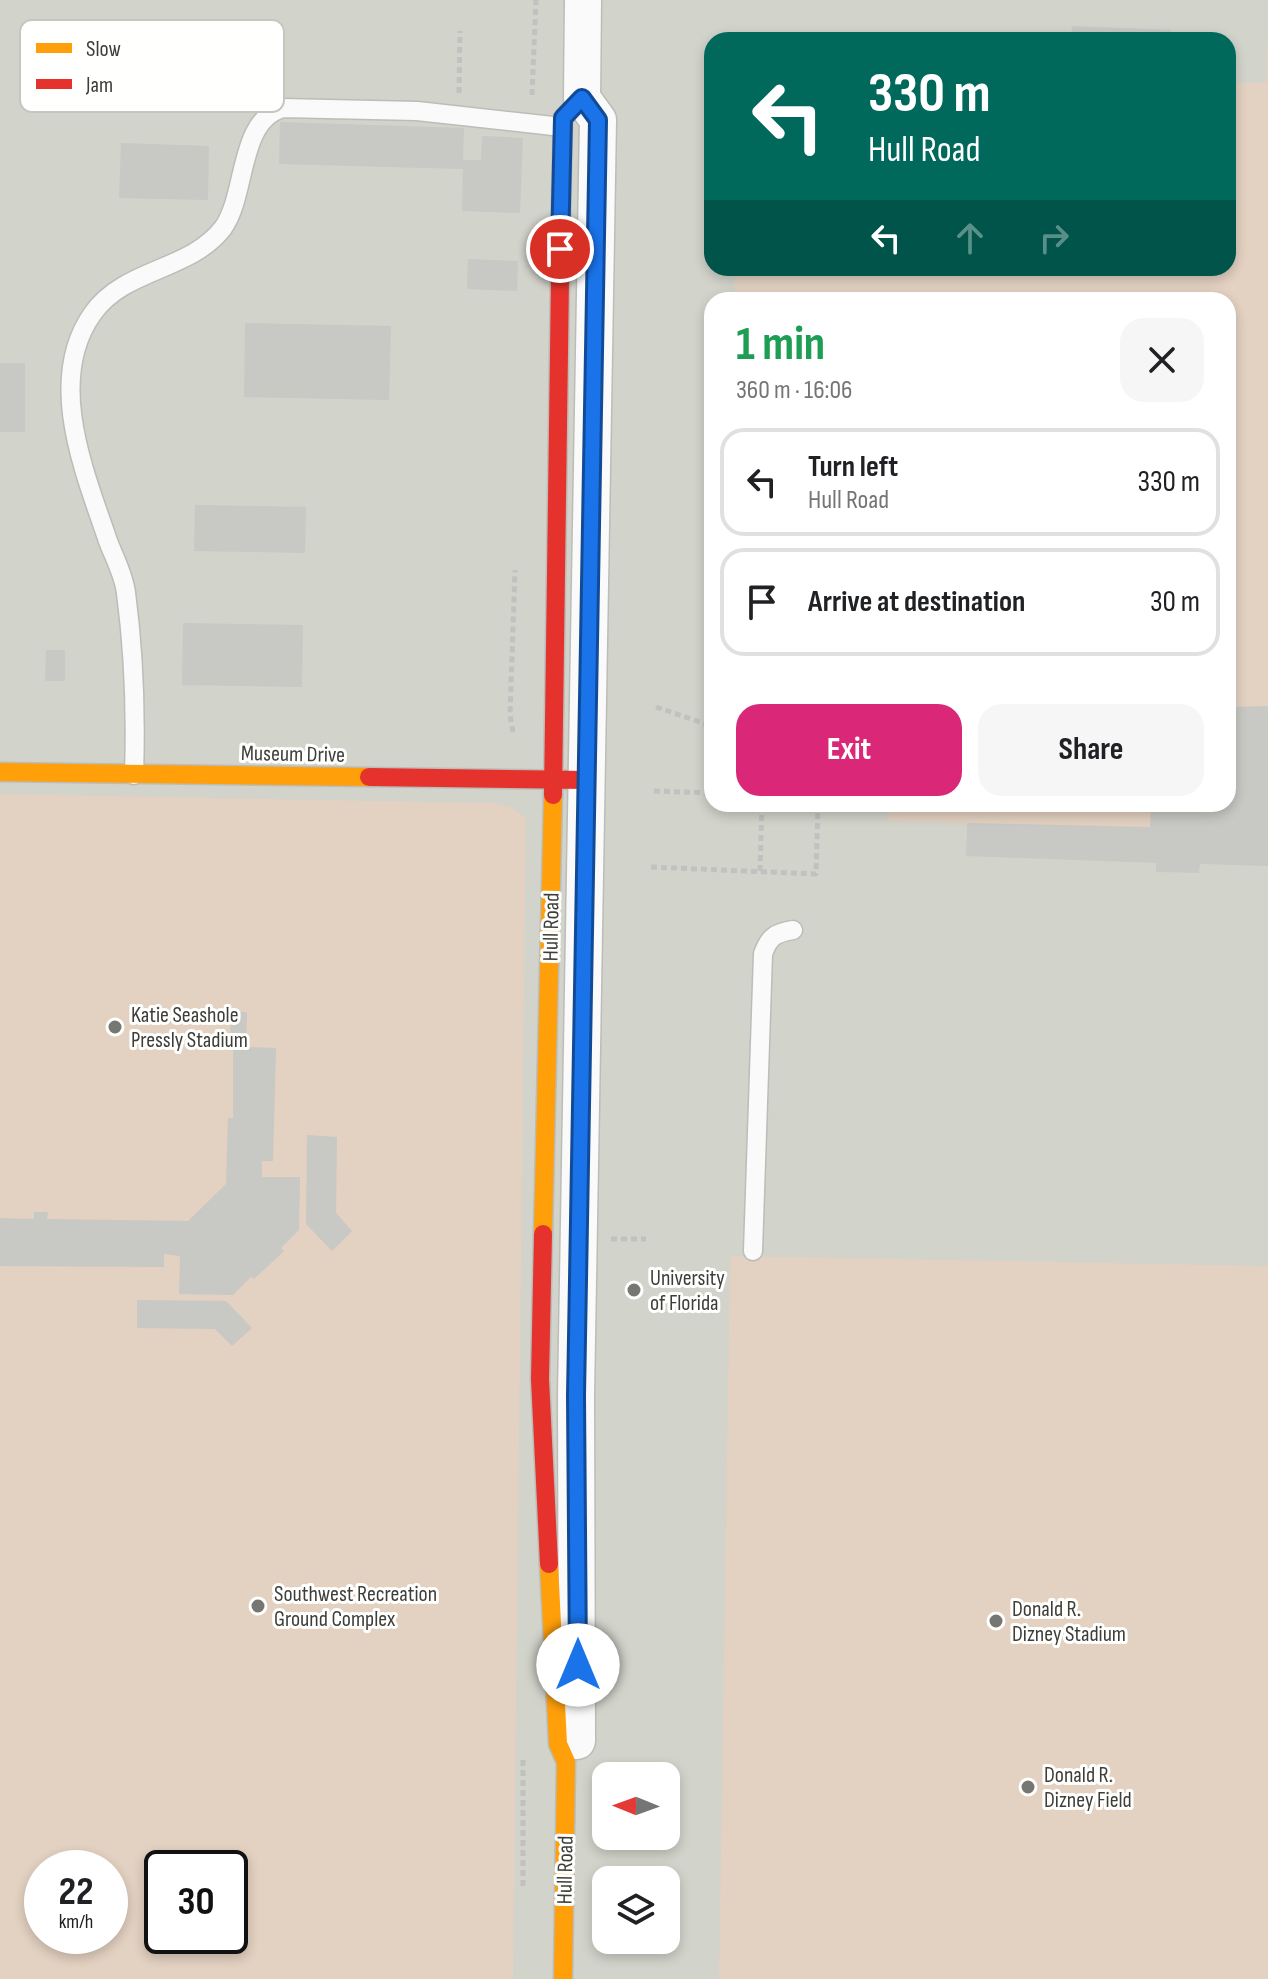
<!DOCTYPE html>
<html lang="en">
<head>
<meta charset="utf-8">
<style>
	:root { --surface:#fff; --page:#f6f6f6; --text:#202124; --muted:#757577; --line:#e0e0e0; --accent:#db2777 }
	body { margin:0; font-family:"Sofia Sans Condensed",sans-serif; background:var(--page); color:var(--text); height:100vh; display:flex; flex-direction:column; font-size:30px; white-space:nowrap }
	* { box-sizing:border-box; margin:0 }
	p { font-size:26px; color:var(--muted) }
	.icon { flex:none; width:44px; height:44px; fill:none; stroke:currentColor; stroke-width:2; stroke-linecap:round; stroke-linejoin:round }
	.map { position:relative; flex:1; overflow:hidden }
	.panel { position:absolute; left:704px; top:292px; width:532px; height:520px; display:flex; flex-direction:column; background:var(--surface); border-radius:24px; box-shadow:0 4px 12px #0003 }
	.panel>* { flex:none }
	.hud { position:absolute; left:704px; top:32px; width:532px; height:244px; border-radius:24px; box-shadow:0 4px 12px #0003; background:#00695c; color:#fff; overflow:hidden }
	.needle { width:52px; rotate:271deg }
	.tools { position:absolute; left:592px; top:1762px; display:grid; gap:16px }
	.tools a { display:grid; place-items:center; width:88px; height:88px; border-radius:16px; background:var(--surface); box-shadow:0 4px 12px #0003; font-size:40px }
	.speed { position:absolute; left:24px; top:1850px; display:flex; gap:16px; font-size:40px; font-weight:700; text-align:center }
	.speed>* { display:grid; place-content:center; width:104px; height:104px; border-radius:50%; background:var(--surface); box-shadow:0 4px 12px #0003; line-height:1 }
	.speed small { font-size:20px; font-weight:400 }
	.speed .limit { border:4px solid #111; border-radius:12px; background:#fff; color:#111 }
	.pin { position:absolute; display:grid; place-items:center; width:68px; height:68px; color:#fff; margin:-34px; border:4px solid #fff; border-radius:50%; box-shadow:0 2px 8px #0007 }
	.me { position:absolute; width:88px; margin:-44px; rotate:0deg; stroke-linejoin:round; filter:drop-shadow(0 0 6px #0008) }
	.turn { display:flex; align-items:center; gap:28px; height:168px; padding:0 32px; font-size:36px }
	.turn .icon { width:104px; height:104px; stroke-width:2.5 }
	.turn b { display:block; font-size:56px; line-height:68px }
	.lanes { display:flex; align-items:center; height:76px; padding:0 32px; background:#0003; justify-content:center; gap:40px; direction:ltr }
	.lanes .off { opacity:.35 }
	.round { display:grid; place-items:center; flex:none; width:84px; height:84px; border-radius:24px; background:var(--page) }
	.overview { display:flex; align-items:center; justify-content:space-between; height:136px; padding:0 32px }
	h1 { font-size:48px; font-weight:700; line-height:60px; color:#1e9e55 }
	.action { display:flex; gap:16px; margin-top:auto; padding:16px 32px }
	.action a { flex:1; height:92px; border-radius:24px; background:var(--accent); color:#fff; font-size:32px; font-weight:700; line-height:92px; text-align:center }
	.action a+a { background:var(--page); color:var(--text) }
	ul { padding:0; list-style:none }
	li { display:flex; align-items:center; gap:24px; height:108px; margin:0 16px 12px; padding:0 16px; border:4px solid var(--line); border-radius:24px }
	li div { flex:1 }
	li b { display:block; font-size:30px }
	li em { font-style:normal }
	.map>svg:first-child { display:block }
	.built { fill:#d2d3ca; fill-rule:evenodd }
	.pitch { fill:#e3d1c1; fill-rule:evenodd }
	.building { fill:#c8c8c5 }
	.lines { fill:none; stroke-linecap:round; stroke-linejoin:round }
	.lane-casing { stroke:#bcbcb9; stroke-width:21 }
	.street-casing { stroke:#bcbcb9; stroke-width:39 }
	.slow-casing { stroke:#bcbcb9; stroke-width:21 }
	.jam-casing { stroke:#bcbcb9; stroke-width:21 }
	.path { stroke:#c1c1c0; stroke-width:5; stroke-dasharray:6 4; stroke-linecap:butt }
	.lane { stroke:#fafafa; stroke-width:18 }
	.street { stroke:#fafafa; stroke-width:36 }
	.slow { stroke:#ff9f0a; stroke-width:18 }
	.jam { stroke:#e5322d; stroke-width:18 }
	.route-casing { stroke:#114b97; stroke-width:20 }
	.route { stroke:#1a73e8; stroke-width:14 }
	.poi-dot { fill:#767672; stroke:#fffffe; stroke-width:3 }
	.labels { text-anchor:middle; stroke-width:6; stroke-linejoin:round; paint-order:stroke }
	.street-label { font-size:22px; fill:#3d3d3a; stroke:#fffffe }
	.poi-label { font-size:22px; fill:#3d3d3a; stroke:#fffffe; text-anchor:start }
	.key { fill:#fffffe; stroke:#c5c5c3; stroke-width:2 }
	.key-label { font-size:22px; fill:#3d3d3a }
</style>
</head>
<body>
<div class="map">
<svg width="1268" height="1979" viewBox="0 0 1268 1979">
	<rect width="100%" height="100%" fill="#dfe0db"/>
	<path class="built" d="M0,0H1268V1979H0ZM712,40H1228V268H712ZM712,300H1228V804H712ZM606,1776H666V1836H606ZM42,1868H110V1936H42ZM162,1868H230V1936H162ZM606,1880H666V1940H606Z"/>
	<g class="pitch">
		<path d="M1268,27V866L1201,864L1199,873L1156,872L1155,863L966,856V823L889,821V804H1228V300H734L735,268H1228V83H1266Z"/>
		<path d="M0,794L493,803L511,807L526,818L513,1979H0ZM42,1868H110V1936H42ZM162,1868H230V1936H162Z"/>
		<path d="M730,1256L1268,1266V1979H719Z"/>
	</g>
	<g class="building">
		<path d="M1072,26L1171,30V40H1071Z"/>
		<path d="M280,122L464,128L463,160H481L482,136L523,138L520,213L462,211L463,169L279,164Z"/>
		<path d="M121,143L209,146L208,200L119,198Z"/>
		<path d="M468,259L518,261L517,291L467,289Z"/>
		<path d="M245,323L391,326L389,400L244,397Z"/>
		<rect x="0" y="363" width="25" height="69"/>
		<path d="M195,505L306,507L305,553L194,551Z"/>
		<path d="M183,623L303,625L302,687L182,685Z"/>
		<path d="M46,650H65V681H45Z"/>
		<path d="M1268,706V866L1200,864L1199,873L1156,872V863L966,856L967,823L1150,827L1151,804H1228V707Z"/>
		<path d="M231,1012H247L246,1047L276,1048L273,1161H262V1177H300L299,1230L281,1248L284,1251L254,1279L251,1277L233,1295L179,1294L180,1256L164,1254V1267L0,1266V1218L34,1219V1212H48L47,1219L188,1221L226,1184L228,1118H233V1043H230Z"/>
		<path d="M307,1135L337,1137L336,1213L352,1231L332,1251L306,1224Z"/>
		<path d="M137,1300L226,1301L252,1328L232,1346L215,1329L137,1328Z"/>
	</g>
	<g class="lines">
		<g class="lane-casing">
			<g id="lane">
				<path d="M134,775C136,714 134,653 126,593C124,575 114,557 108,541C85,473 45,380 93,313C125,268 190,271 223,228C247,195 238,120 283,108L417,111L562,127"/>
				<path d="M753,1251L763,954C769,937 775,933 793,930"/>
			</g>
		</g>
		<g class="street-casing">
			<path id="street" d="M577,1741L576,1396L598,120L582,98L583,0"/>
		</g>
		<g class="slow-casing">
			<g id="slow">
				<path d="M561,204L563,118L582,98"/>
				<path d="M0,772L369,777"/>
				<path d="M543,1234L553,795"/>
				<path d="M549,1564L558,1744L566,1762L563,1979"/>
			</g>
		</g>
		<g class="jam-casing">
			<g id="jam">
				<path d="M369,777L586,780"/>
				<path d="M553,795L561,204"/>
				<path d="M543,1234L540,1379L549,1564"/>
			</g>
		</g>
		<g class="path">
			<path d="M459,93L460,31"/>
			<path d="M532,95L536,0"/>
			<path d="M656,707L712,726"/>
			<path d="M513,732L510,715L515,570"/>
			<path d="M654,791L712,793"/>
			<path d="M651,867L816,874L818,804"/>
			<path d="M760,871L762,804"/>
			<path d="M611,1239H646"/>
			<path d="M523,1760V1886"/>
		</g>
		<use href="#lane" class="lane"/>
		<use href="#street" class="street"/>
		<use href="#slow" class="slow"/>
		<use href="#jam" class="jam"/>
	</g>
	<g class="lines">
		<g class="route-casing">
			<path id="route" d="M560,249L563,118L582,98L598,120L576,1396L578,1665"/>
		</g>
		<use href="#route" class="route"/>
	</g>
	<g class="poi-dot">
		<circle cx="115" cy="1027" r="8"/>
		<circle cx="634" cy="1290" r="8"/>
		<circle cx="258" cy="1606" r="8"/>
		<circle cx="996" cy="1621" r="8"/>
		<circle cx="1028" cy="1787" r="8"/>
	</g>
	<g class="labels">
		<g class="street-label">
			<text transform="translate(293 753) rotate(1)" y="8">Museum Drive</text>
			<text transform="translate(550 927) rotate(-89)" y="8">Hull Road</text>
			<text transform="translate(564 1870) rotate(-89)" y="8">Hull Road</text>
		</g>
		<g class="poi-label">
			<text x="131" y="1022">Katie Seashole<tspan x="131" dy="25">Pressly Stadium</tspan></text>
			<text x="650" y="1285">University<tspan x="650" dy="25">of Florida</tspan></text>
			<text x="274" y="1601">Southwest Recreation<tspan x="274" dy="25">Ground Complex</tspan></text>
			<text x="1012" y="1616">Donald R.<tspan x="1012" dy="25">Dizney Stadium</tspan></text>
			<text x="1044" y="1782">Donald R.<tspan x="1044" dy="25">Dizney Field</tspan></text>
		</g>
	</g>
	<rect x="20" y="20" width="264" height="92" rx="12" class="key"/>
	<rect x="36" y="43" width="36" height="10" fill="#ff9f0a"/>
	<rect x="36" y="79" width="36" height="10" fill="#e5322d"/>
	<g class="key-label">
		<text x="86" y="56">Slow</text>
		<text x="86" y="92">Jam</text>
	</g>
</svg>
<div class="tools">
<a><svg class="needle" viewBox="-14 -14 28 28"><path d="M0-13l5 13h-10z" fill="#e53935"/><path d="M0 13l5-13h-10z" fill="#757577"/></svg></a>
<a><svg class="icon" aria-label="layers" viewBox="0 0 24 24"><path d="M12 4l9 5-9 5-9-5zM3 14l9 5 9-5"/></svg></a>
</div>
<div class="speed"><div>22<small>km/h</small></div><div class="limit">30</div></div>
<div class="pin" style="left:560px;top:249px;background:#d93025"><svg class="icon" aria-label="arrive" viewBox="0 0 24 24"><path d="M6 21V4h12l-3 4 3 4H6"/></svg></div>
<svg class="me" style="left:578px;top:1665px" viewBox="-20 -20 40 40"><circle r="19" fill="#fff"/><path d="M0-13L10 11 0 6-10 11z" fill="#1a73e8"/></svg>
<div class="hud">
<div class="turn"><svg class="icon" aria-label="left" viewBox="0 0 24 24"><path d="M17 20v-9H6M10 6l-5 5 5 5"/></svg><div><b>330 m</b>Hull Road</div></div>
<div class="lanes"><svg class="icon" aria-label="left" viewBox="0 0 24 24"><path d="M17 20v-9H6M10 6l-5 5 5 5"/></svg><svg class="icon off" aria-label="ahead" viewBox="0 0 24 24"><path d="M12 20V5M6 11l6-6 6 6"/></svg><svg class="icon off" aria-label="right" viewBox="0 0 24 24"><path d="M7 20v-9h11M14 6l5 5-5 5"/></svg></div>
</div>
<section class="panel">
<div class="overview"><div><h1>1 min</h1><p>360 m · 16:06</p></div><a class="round"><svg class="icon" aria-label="close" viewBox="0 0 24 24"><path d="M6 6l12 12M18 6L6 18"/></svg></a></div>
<ul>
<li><svg class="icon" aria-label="left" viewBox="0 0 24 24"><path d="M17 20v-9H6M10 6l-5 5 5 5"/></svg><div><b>Turn left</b><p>Hull Road</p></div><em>330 m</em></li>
<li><svg class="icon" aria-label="arrive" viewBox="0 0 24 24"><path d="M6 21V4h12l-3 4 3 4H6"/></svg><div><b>Arrive at destination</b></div><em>30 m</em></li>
</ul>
<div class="action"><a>Exit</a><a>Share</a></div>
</section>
</div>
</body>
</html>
